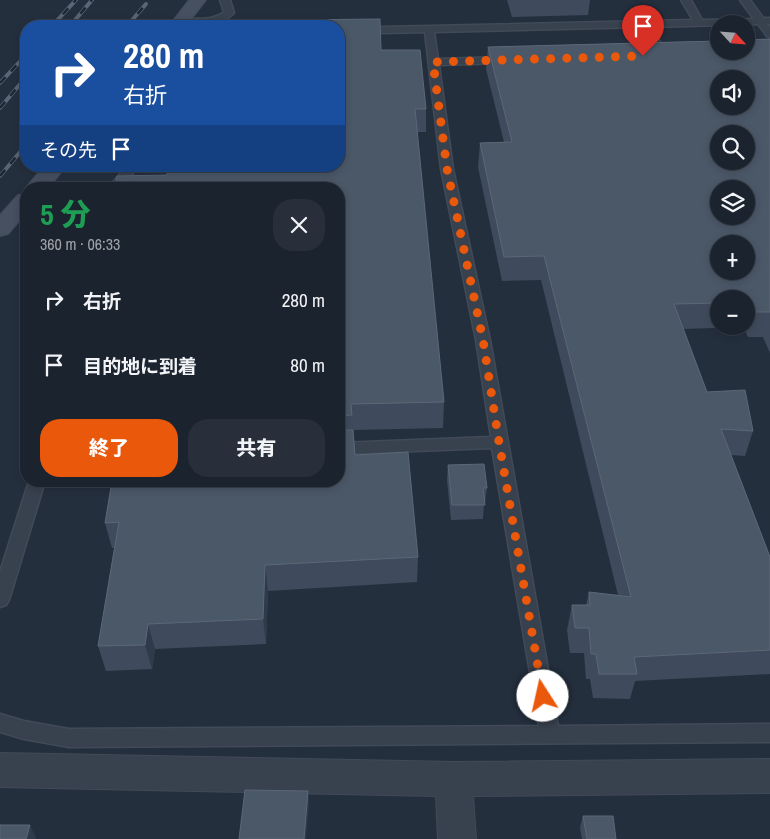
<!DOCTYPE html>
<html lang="ja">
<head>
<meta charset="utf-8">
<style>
	:root { --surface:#1b232e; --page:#282f3a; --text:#f1f3f6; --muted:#a0a4aa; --line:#39404a; --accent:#ea580c }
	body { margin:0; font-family:"Archivo Narrow","Noto Sans JP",sans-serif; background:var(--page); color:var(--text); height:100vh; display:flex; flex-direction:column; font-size:19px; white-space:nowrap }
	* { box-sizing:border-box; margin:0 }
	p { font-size:16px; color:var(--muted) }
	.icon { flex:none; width:28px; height:28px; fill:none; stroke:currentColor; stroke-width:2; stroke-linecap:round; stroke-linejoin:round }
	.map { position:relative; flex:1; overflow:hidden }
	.details { position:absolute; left:20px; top:182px; width:325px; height:305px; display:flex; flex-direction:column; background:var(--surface); border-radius:20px; box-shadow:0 2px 8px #0003,0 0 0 1px var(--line) }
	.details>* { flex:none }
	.banner { position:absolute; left:20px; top:20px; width:325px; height:152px; border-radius:20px; box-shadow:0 2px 8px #0003,0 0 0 1px var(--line); background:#1a4fa0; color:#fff; overflow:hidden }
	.needle { width:32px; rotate:116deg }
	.tools { position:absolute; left:710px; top:15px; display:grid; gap:10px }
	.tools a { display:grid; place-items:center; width:45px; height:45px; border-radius:50%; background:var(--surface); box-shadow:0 2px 8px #0003,0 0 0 1px var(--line); font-size:25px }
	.pin { position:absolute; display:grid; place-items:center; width:42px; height:42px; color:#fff; margin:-51px -21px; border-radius:50% 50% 50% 0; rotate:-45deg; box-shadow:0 0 5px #0007 }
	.pin .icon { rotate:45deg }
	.me { position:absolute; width:55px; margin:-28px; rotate:350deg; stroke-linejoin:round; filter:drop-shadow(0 0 4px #0008) }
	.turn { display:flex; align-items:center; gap:18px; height:105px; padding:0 20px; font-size:22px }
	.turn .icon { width:65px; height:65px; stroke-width:2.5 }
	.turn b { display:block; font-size:35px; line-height:42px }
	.then { display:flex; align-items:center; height:48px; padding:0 20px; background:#0003; gap:10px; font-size:19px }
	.round { display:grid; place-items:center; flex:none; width:52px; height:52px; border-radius:20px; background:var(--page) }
	.head { display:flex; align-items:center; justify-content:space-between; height:85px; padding:0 20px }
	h1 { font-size:30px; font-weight:800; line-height:38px; color:#1e9e55 }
	.cta { display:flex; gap:10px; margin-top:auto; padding:10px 20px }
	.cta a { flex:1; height:58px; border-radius:20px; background:var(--accent); color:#fff; font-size:20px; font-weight:800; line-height:58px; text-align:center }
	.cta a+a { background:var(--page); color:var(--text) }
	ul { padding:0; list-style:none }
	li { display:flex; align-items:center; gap:15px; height:65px; padding:0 20px }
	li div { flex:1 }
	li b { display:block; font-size:19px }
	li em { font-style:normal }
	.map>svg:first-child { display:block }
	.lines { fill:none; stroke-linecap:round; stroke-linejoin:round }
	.service-casing { stroke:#414a57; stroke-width:3 }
	.minor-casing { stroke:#414a57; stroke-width:2 }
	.secondary-casing { stroke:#414a57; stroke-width:2 }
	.service { fill:#38414e; fill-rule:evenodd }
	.minor { fill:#38414e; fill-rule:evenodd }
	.secondary { fill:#465061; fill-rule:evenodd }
	.rail-casing { stroke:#5a6575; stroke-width:4 }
	.rail { stroke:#1d2633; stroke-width:2.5; stroke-dasharray:8; stroke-linecap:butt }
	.wall { fill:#3f4b5c; fill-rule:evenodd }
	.shaded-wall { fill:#2f3b4b }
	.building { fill:#4b5868; stroke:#5c6777; fill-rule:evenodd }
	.route { stroke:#ea580c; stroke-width:9; stroke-dasharray:0 16.2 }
</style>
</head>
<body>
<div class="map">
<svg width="770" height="839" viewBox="0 0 770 839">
	<rect width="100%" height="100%" fill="#242f3e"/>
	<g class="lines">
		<g class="service-casing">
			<g id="service">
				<path d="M220,0H230L234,13C223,25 188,32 175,22C185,14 207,25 224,12Z"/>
				<path d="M681,0H691L702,20L754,19L740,0H750L763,18H770V24H767L770,27V37L767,36L758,24L652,27L667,55L656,59L651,56L656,53L643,27L434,32L438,59L506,57L511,60L506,63L439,65L453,169L490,340L558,726L770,724V742L69,747L24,739L0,732V714L24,721L69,729L539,726L492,448L339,454V443L491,437L476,340L441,169L425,32L339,34V28L693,20Z"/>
				<path d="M127,166H139L120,189H107Z"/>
				<path d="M29,481H45L9,600L6,605L0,607V572Z"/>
			</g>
		</g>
		<g class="minor-casing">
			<path id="minor" d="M0,753L454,762L770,759V793L473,796L476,839H438L436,796L0,787Z"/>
		</g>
		<g class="secondary-casing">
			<g id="secondary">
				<path d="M189,0H206L186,26H169Z"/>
				<path d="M44,166H66L48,189H26V190L25,189Z"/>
				<path d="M26,194V213L8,234L0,236V215L18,195Z"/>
			</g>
		</g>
		<use href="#service" class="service"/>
		<use href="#minor" class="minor"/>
		<use href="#secondary" class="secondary"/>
		<g class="rail-casing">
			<g id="rail">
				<path d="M52,26L76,0"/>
				<path d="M70,26L92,0"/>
				<path d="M127,26L146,4"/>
				<path d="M0,83L26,55"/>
				<path d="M0,108L26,77"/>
				<path d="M0,176L26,145"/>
			</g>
		</g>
		<use href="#rail" class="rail"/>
	</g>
	<g class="wall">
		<path d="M507,0H590L588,15L512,17Z"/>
		<path d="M770,39V353L763,337H748L743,327L683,329L707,392L753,431L745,456L731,455L770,557V674L635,681L630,699L593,698L590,679H586L584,653H570L567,630L572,605H586L589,592L618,595L541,280L502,281L478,167L480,143L504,142L486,69L488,47ZM719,299H746V326H719Z"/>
		<path d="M381,50L426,109V132H417L444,402L443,428L353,430L355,455L418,557L417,582L268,591L266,644L155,649L152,669L106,671L98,646L114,548H112L105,523L339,481V189L167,175Z"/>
		<path d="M448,465L487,488L485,502H484L483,519L451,520L447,480Z"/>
		<path d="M583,816L616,839H582L580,827Z"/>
	</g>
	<g class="shaded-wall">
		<path d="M265,565L268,591L266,644L263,619Z"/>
		<path d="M148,624L155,649L152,669L145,645Z"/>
		<path d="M308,791L309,804L306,839H304Z"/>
		<path d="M30,825L36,838V839H26Z"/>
	</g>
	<g class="building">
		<path d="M380,19L381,50H420L426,109H415L444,402L351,404L352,415L339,416V189H114L117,176L167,175L169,166H339V26H290V20Z"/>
		<path d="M770,39V312H755L751,302H746V299H719V303L674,304L707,392L745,390L753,431L721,429L770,557V650L634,657L637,674H599L596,654H591L589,628H575L572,605H590L589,592L631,597L544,256L504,257L480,143L512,142L488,47L719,41V51H746V40ZM719,79H746V106H719ZM719,134H746V161H719ZM719,189H746V216H719ZM719,244H746V271H719Z"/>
		<path d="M339,430H353L355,455L408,452L418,557L265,565L263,619L148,624L145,645L98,646L119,522L105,523L112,481H339Z"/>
		<path d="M484,464L487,488H483L485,505H452L448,465Z"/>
		<path d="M245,790L308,791L304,839H239Z"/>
		<path d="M583,816H613L616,839H587Z"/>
		<path d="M0,825H30L26,839H0Z"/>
	</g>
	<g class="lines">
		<path class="route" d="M543,696L499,442L483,340L447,169L433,62L643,56"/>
	</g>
</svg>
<div class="tools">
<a><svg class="needle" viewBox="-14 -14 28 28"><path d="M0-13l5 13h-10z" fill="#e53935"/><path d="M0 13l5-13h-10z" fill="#a0a4aa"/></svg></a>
<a><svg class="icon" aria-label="sound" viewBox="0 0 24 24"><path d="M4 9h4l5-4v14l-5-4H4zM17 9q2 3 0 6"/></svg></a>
<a><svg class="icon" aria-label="search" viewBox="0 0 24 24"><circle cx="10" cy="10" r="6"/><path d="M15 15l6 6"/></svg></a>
<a><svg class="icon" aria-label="layers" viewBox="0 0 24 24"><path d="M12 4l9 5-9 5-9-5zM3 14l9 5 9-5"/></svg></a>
<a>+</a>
<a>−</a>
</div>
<div class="pin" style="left:643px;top:56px;background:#d93025"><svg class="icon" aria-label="arrive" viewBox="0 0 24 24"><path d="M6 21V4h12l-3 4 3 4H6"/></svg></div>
<svg class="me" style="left:543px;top:696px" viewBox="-20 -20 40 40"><circle r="19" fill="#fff"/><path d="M0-13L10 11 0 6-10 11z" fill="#ea580c"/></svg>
<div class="banner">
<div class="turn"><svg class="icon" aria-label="right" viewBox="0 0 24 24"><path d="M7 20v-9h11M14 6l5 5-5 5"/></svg><div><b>280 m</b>右折</div></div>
<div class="then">その先<svg class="icon" aria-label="arrive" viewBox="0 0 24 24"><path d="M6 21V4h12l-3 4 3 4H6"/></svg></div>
</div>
<section class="details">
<div class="head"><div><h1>5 分</h1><p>360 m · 06:33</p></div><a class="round"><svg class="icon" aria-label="close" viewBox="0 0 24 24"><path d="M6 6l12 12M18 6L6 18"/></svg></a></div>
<ul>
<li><svg class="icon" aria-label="right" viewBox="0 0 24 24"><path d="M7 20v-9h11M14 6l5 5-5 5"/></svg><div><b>右折</b></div><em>280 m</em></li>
<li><svg class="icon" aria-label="arrive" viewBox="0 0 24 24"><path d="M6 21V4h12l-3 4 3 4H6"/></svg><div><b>目的地に到着</b></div><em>80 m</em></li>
</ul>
<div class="cta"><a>終了</a><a>共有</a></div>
</section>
</div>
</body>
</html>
